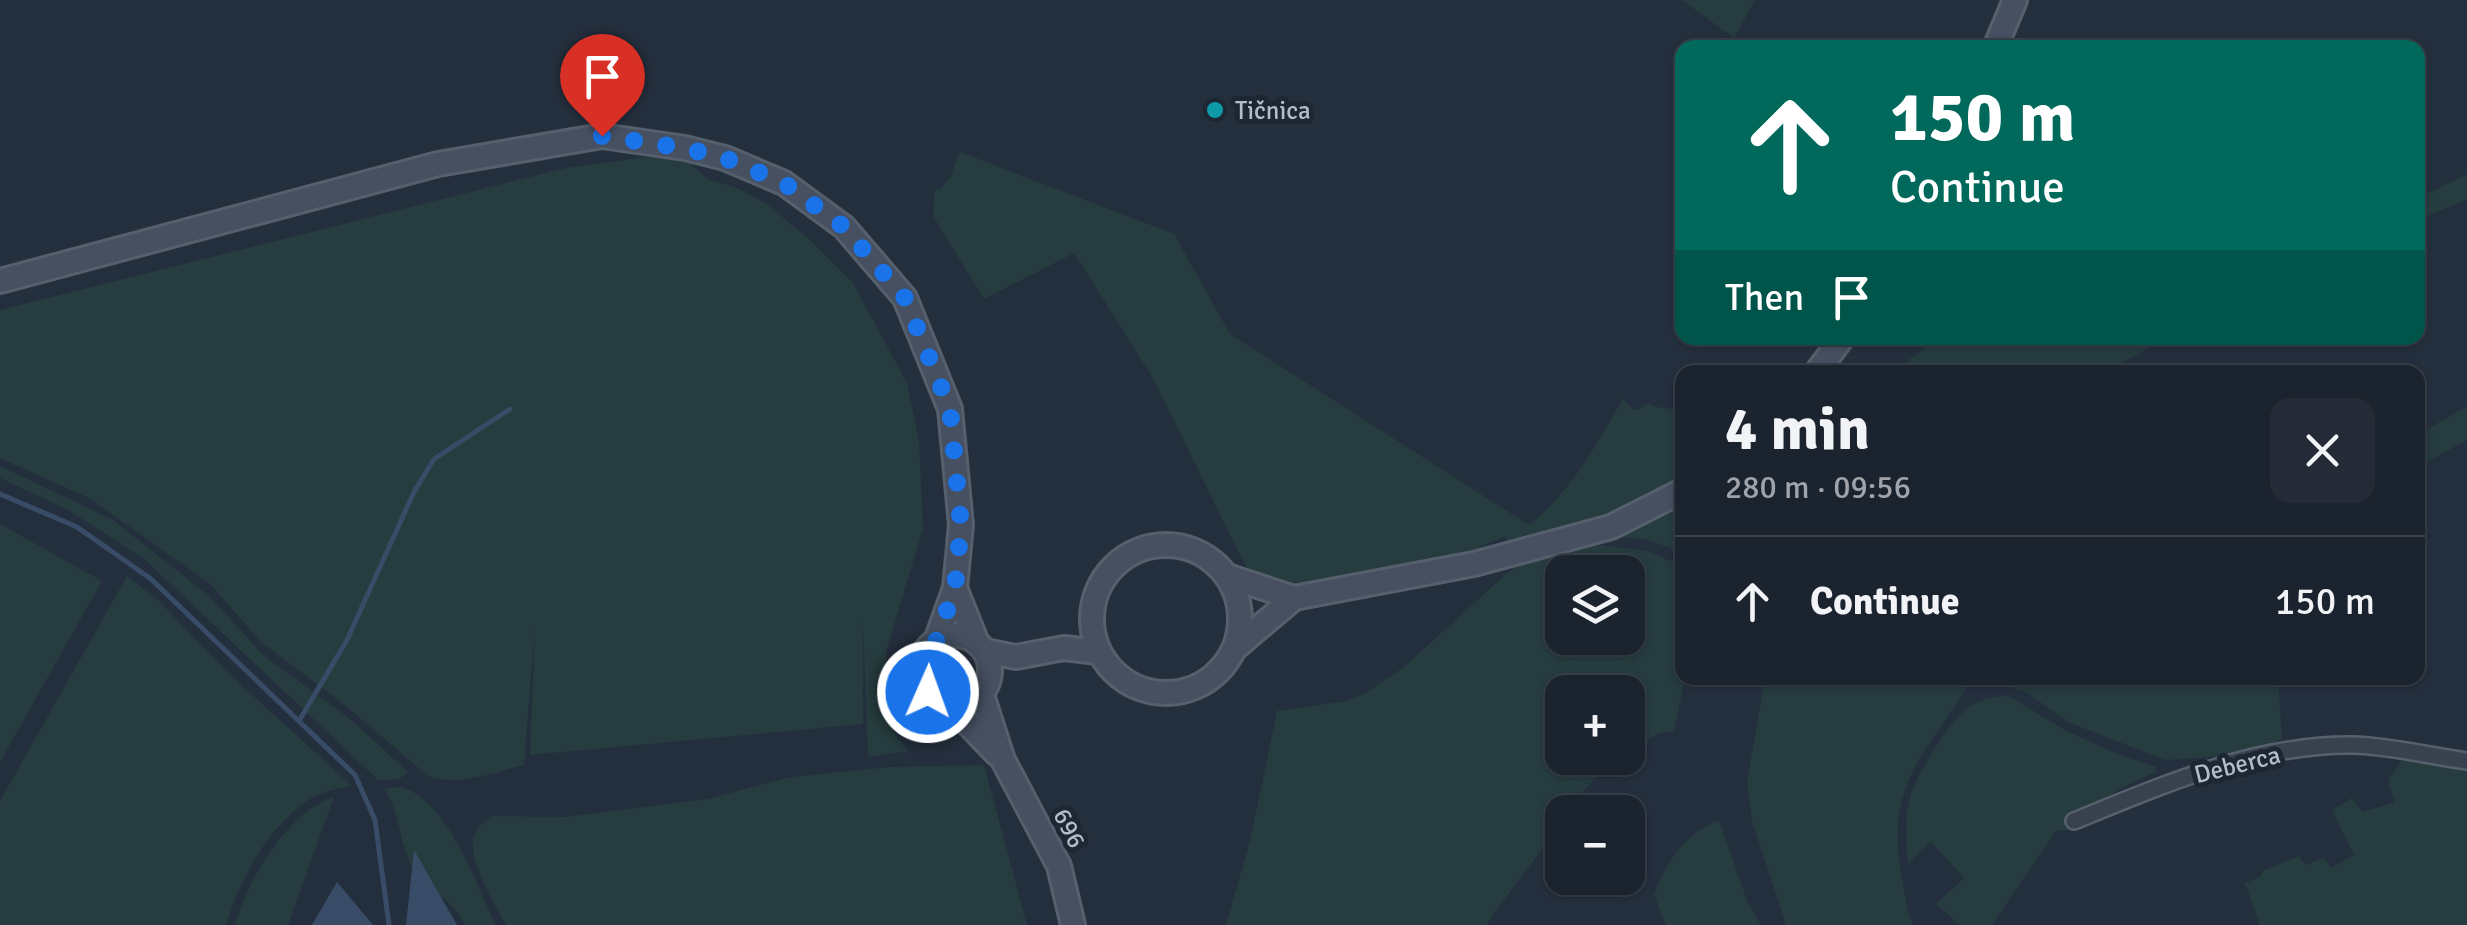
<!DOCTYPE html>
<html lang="en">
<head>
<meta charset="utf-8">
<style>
	:root { --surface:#1b232e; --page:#242b36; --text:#f1f3f6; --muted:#a0a4aa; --line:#39404a }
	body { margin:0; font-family:Signika,sans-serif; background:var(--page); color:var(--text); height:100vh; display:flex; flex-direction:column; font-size:38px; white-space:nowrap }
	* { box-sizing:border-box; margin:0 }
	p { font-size:32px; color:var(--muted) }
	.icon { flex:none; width:55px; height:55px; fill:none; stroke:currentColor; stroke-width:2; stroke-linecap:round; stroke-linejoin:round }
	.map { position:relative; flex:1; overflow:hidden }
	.sheet { position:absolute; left:1675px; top:365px; width:750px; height:320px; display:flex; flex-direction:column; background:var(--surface); border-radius:20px; box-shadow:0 2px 8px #0004,0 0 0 2px var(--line) }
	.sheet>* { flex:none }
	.hud { position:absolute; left:1675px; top:40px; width:750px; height:305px; border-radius:20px; box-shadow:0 2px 8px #0004,0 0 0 2px var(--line); background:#00695c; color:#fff; overflow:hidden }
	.fabs { position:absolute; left:1545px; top:555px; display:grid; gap:20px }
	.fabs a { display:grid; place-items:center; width:100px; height:100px; border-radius:20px; background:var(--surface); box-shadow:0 2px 8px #0004,0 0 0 2px var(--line); font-size:50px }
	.pin { position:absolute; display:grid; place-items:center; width:85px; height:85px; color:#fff; margin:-102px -42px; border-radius:50% 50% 50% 0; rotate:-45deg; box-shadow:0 0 10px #0007 }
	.pin .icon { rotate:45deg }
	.me { position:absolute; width:110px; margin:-55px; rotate:2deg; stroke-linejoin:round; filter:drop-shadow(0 0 8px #0008) }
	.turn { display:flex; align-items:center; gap:35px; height:210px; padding:0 50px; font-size:45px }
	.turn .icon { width:130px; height:130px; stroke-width:2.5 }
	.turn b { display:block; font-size:70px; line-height:85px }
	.then { display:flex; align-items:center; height:95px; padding:0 50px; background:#0003; gap:20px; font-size:38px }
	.round { display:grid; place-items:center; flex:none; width:105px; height:105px; border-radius:20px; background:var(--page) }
	.head { display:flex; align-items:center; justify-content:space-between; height:170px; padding:0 50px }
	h1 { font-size:60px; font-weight:700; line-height:75px }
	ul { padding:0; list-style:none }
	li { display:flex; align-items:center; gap:30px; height:130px; padding:0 50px; border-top:2px solid var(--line) }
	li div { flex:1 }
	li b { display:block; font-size:38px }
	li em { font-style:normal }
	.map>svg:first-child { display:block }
	.green { fill:#263c3f; fill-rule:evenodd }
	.water { fill:#394c67 }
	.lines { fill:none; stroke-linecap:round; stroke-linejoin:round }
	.stream { stroke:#394c67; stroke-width:5 }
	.minor-casing { stroke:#565f6c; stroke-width:20 }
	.secondary-casing { stroke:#565f6c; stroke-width:28 }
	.minor { stroke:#38414e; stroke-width:15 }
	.secondary { stroke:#465061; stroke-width:22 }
	.route { stroke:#1a73e8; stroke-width:18; stroke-dasharray:0 32.4 }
	.culture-dot { fill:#0f9aa8; stroke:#1d2633; stroke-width:4 }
	.labels { text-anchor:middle; stroke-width:10; stroke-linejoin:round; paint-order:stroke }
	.poi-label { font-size:25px; fill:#b4bcc9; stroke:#1d2633; text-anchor:start }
	.street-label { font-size:25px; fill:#b4bcc9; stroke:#1d2633 }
</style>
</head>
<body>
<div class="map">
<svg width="2467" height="925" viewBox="0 0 2467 925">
	<rect width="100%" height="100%" fill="#242f3e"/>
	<g class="green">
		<path d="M1682,0H1755L1734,38Z"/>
		<path d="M960,152L1174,234L1230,334L1529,525C1571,492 1596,445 1623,399L1632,409L1638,410L1648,403L1656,407L1682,410V552L1645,539L1597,535L1512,560L1506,536L1371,594L1271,617L1151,375L1074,253L984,299L933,216L935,190L940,189L950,177Z"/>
		<path d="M646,157L688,161L707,179L738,188L768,205L809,239L853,283L907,383L919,441L923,528L886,653L891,728L908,751L868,757L863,620V724L530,755L535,627L524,765C495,772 458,787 428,776L346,706L261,642L210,584L89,498L0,458V310L566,168Z"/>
		<path d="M2467,174V199L2418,220V198Z"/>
		<path d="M1948,338H2166L2106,372H1893L1925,348Z"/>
		<path d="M2467,406V440L2418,467V435Z"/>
		<path d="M0,466L113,520L208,595L264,656L349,718L408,772L399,779L378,780L143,558L68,510L0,478Z"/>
		<path d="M0,524L102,581L0,762Z"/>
		<path d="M1592,544L1647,551L1682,566V678H1685L1674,731L1659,733L1628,750V692H1562V758H1617C1600,774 1581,791 1567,812H1562C1561,832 1501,899 1487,925H1226L1250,841L1277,711L1347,701L1367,692L1404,667L1507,573L1533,557ZM1562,572H1628V638H1562Z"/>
		<path d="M127,576L159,601L226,671L352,786C337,789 319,792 307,801C266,830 240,879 226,925H0V801Z"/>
		<path d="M1765,678H2278L2282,739L2242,755L2165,760L2068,722L2026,692L2002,685H1968C1923,760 1884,783 1902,879C1905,894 1907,911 1913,925H1786L1752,821L1747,782Z"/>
		<path d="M2009,696L2063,729L2112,752L2156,767L2157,772C2124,785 2097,799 2076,829L2056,831L1992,925H1960L1936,904L1964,878L1931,842L1908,864C1906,841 1904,816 1911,794C1919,771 1951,717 1972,705C1984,698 1996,696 2009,696Z"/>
		<path d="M2403,759L2467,765V925H2260L2245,883L2260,877L2263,871L2299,856L2305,865L2324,858L2331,868L2354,855L2332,810L2352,798L2363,812L2395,802L2388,780Z"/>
		<path d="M984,765L1027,925H506C495,905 464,855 475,833C478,826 486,821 492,816L565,817L707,799L791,777L890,767Z"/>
		<path d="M397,787C445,792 476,885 496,925H465C454,901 431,892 416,872C398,847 402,814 384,789Z"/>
		<path d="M334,797L288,925H235C247,881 288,811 334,797Z"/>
		<path d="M1719,821L1748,903L1761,925H1666L1654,895C1666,863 1686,831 1719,821Z"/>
	</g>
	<g class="water">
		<path d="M414,850L457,925H406Z"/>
		<path d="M337,882L373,925H312Z"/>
	</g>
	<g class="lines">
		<g class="stream">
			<path d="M0,494L77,527L151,579L355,775L375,820L389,925"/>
			<path d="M299,721L347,640L414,492L434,459L510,409"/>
		</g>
		<g class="minor-casing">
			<path id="minor" d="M2074,821C2163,785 2255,744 2353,745C2391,746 2430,756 2467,761"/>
		</g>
		<g class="secondary-casing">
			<g id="secondary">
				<path d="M1995,48L2015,0"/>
				<path d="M0,281L438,164L602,136L685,148L725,158L784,183L844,227L905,298L950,409L961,525L955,588L936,641"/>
				<path d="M1817,372L1842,338"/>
				<circle cx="1166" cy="619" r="74"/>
				<path d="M1227,576L1294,598"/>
				<path d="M955,588L977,643"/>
				<circle cx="955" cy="670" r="35"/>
				<path d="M1235,648L1294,598L1474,564L1611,527L1682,491"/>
				<path d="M985,651L1016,657L1064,648L1098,652"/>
				<path d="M981,692L1003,760L1059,866L1073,925"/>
				<path d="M949,704L997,754"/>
			</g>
		</g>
		<use href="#minor" class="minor"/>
		<use href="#secondary" class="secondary"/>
	</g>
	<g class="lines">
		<path class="route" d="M602,136L684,148L725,158L784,183L844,227L905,298L950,409L961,525L955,588L936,641L922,658L920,670L928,692"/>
	</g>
	<circle class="culture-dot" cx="1215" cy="110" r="10"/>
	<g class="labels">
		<g class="poi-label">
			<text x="1235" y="119">Tičnica</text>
		</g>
		<g class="street-label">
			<text transform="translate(2237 764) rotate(-14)" y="9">Deberca</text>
			<text transform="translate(1070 828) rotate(63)" y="9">696</text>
		</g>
	</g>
</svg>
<div class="fabs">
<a><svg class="icon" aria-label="layers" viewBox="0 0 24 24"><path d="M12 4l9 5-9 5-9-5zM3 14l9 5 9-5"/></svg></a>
<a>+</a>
<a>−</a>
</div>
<div class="pin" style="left:602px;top:136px;background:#d93025"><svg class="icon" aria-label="arrive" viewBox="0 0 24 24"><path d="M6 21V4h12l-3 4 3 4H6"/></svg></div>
<svg class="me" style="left:928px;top:692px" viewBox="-20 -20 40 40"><circle r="17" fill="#1a73e8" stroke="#fff" stroke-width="3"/><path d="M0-11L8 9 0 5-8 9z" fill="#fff"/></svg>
<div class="hud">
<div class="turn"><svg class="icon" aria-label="ahead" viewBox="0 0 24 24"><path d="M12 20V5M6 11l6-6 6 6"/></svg><div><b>150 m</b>Continue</div></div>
<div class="then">Then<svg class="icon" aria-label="arrive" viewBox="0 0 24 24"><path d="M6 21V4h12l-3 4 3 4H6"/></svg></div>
</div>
<section class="sheet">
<div class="head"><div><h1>4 min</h1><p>280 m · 09:56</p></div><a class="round"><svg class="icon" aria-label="close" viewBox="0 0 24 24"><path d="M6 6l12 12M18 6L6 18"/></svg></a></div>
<ul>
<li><svg class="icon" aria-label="ahead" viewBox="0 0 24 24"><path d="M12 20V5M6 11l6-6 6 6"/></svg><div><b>Continue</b></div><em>150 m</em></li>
</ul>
</section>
</div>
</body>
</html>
